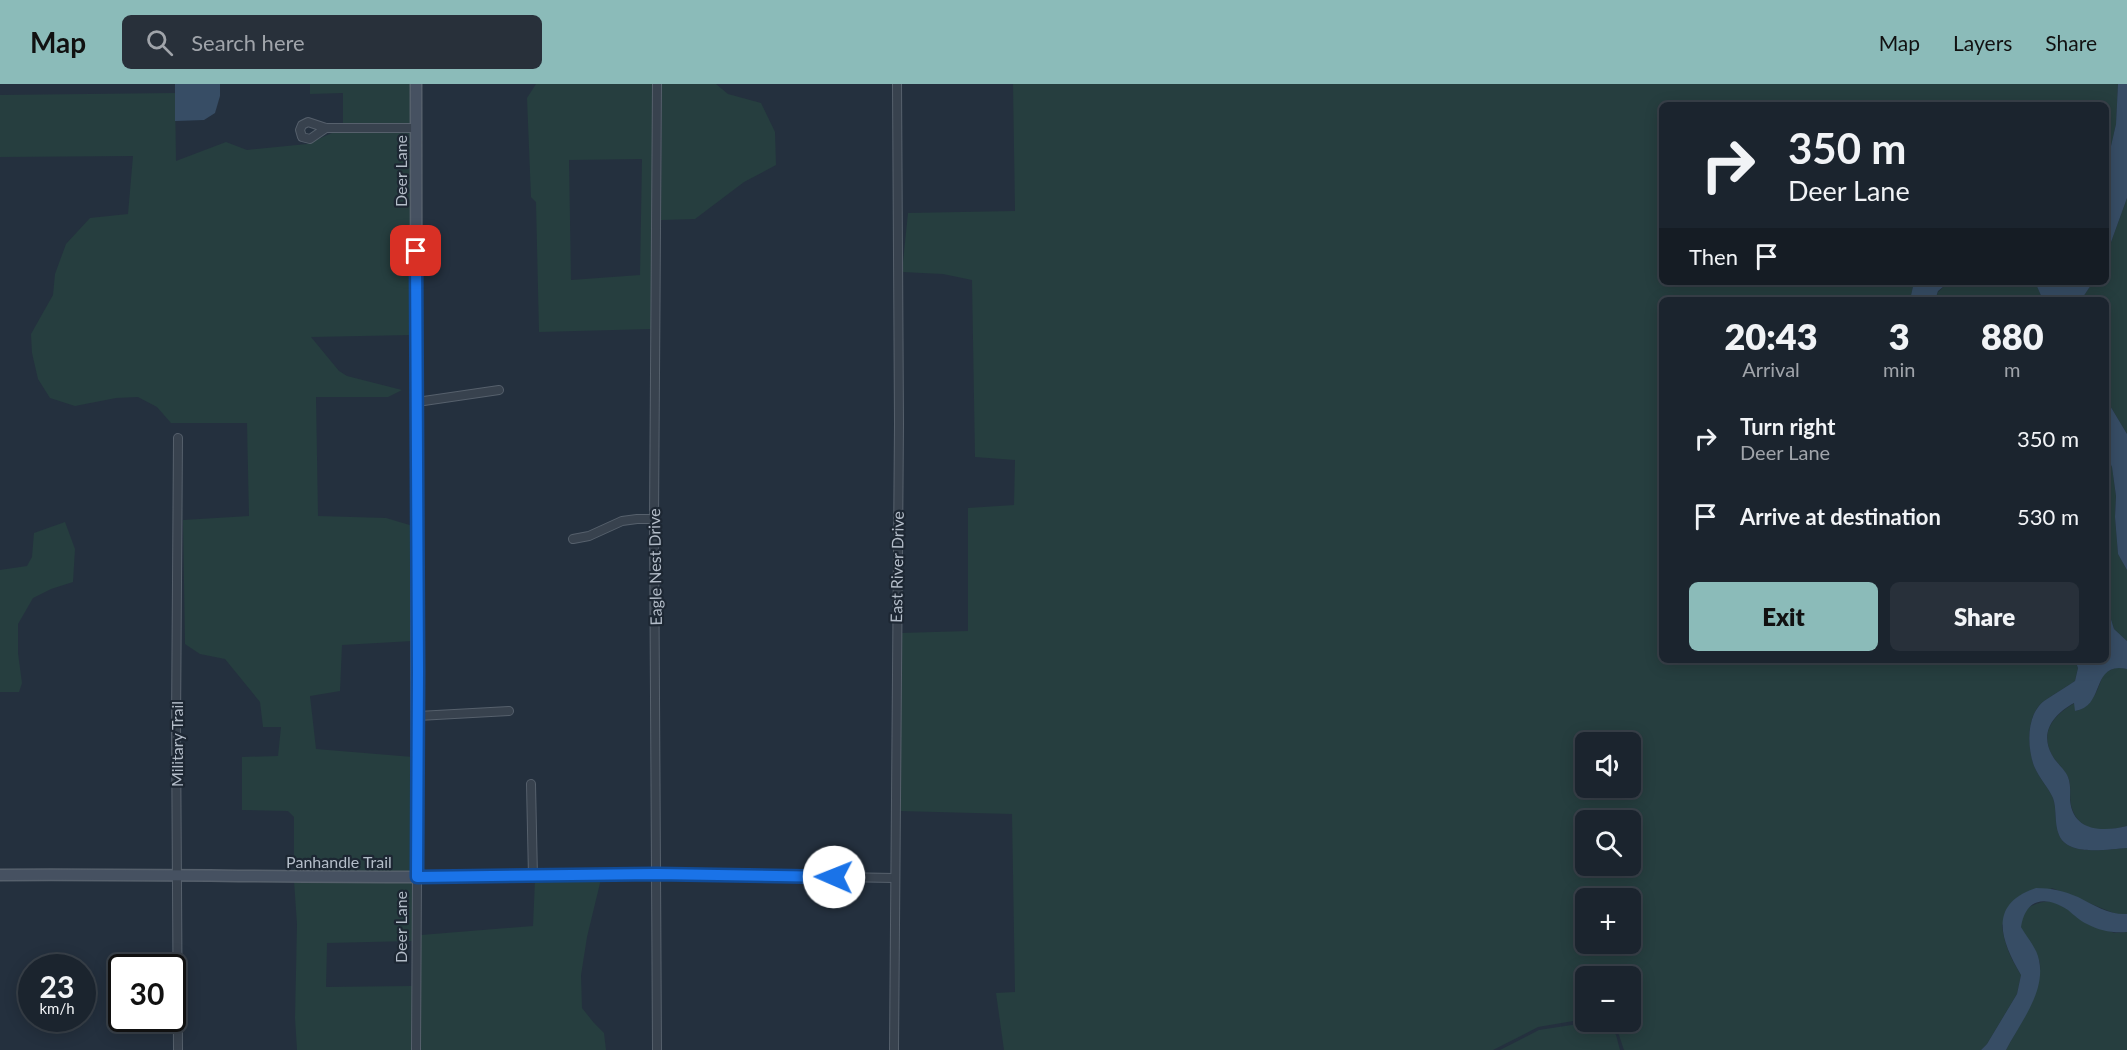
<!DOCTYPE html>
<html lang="en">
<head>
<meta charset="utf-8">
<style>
	:root { --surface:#1b242e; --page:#28303a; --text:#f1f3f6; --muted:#a0a4aa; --line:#39414a; --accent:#8bbbb9 }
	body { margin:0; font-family:Lato,sans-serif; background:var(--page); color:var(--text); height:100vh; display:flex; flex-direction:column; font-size:22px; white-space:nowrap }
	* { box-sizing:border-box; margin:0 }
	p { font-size:20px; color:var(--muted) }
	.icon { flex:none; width:33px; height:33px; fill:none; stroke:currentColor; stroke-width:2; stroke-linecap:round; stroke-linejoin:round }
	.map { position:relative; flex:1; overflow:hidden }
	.panel { position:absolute; left:1659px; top:213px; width:450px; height:366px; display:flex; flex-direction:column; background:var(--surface); border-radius:9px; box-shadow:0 3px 15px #0003,0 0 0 2px var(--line) }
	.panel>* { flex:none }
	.guide { position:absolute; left:1659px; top:18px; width:450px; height:183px; border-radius:9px; box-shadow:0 3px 15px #0003,0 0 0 2px var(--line); background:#1b242e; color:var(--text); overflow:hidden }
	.controls { position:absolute; left:1575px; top:648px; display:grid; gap:12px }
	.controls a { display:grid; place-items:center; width:66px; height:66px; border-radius:9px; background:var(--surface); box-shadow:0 3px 15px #0003,0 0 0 2px var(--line); font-size:30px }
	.speed { position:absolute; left:18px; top:870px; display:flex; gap:12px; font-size:30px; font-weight:700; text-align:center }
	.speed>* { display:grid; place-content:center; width:78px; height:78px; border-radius:50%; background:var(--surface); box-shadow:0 3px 15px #0003,0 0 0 2px var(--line); line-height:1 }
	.speed small { font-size:15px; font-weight:400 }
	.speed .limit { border:3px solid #111; border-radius:9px; background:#fff; color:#111 }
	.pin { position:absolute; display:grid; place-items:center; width:51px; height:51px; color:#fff; margin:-26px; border-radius:12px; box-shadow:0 3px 9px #0006 }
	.me { position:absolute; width:66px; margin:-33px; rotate:271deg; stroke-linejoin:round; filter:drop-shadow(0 0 4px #0008) }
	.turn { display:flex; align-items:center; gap:21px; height:126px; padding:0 30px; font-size:27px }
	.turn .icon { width:78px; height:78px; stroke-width:2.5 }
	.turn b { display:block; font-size:42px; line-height:51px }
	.then { display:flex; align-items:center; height:57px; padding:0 30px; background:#0003; gap:12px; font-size:22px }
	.eta { display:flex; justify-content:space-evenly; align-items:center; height:102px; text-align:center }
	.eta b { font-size:36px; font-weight:800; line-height:42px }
	.action { display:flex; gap:12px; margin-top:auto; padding:12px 30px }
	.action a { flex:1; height:69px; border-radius:9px; background:var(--accent); color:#111; font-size:24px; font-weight:800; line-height:69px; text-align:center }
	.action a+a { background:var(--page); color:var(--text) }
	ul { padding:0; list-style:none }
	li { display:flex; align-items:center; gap:18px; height:78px; padding:0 30px }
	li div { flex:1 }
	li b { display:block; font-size:22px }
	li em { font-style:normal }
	header { display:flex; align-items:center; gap:36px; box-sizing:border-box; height:84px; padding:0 30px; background:var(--accent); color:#111 }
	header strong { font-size:28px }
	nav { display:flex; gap:33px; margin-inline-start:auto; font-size:21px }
	.search { width:420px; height:54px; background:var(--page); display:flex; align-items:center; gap:15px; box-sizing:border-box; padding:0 21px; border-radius:9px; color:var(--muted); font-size:22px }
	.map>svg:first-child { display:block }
	.green { fill:#263e3f; fill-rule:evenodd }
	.water { fill:#374d65 }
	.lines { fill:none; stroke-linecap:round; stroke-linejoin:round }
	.street-casing { stroke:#56606c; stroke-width:10 }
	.secondary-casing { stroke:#56606c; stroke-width:13 }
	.street { stroke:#38424e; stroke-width:8 }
	.secondary { stroke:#465161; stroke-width:10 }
	.route-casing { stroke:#114b97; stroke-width:15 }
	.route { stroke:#1a73e8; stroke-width:10 }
	.labels { text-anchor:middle; stroke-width:4.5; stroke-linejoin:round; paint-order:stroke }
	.street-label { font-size:16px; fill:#b4bdc9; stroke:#1d2733 }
</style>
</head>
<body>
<header>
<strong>Map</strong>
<div class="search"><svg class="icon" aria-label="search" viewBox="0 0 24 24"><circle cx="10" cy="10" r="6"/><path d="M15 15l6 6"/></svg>Search here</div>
<nav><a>Map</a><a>Layers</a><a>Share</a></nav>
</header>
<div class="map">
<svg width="2127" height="966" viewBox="0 0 2127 966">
	<rect width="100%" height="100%" fill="#24303e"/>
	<g class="green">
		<path d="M310,0H412V40H343V9L310,10Z"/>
		<path d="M536,0H653L651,245L539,248L536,118L531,113L527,14ZM642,75L640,191L571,196L569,76Z"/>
		<path d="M662,0H716L728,10L761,19L775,48L776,81L744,98L695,135L661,136Z"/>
		<path d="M1013,0H2118L2116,40L2106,84V21H1662V198H1914L1910,216H1662V576H2075L2078,584L2075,597C2065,604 2054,610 2044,617C2026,631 2027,662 2034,682C2039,694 2048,703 2053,714C2057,725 2054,739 2059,751C2068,773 2108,765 2127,764V830H2116L2052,804L2002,841C2004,860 2011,875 2021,891L2017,910L1987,960L1981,966H1624L1619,951L1609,938H1630V892H1586L1585,935L1538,943L1493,966H1004L996,909L1015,908L1012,730L899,727L901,549L968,547V424L1014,421L1015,376L975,373L972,196L943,190L902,188L908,129L1015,127ZM1586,658H1630V704H1586ZM1586,736H1630V782H1586ZM1586,814H1630V860H1586Z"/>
		<path d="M175,9L176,77L226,58L247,66L307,60L332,49L412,48V251L311,253L339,287L347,292L402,306L388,313H316L318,432L386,434L413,442V557L342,561L340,607L310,612L316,665L413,673L412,789H294V733L288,727L242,726V673L278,672L281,643H263L260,618L225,575L200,570L185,560L183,436L249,432L247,339H171L157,323L138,313L116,314L75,322L50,314L38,295L32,269L31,250L53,211L55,190L66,160L90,134L128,130L133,72L0,73V11Z"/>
		<path d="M2127,114V350L2106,315V216H2081L2093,198H2106V172Z"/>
		<path d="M1949,198H2035L2043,216H1935L1938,208Z"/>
		<path d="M2106,370L2112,383L2116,412L2115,433L2118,470L2127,486V557L2114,545L2106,519Z"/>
		<path d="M65,438L75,465L73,498L51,505L33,514L18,540V569L22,599L19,608H0V486L27,482L32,473L34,449Z"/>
		<path d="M2117,583L2127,585V742C2103,748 2078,749 2071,721C2069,712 2072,702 2068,693C2064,685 2056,678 2052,671C2039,647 2055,630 2075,619V627C2093,624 2098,604 2104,589Z"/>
		<path d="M601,795L587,853L581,891L582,924L594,939L604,949L606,966H421V851L533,842L535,796Z"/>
		<path d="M294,797H412V857L327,859L326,903L412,902V966H297L295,934L297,840Z"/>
		<path d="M2052,817L2114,849L2127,848V966H2006C2018,943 2035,920 2039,894C2040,889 2041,881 2039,876C2036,864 2023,854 2021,843C2018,823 2037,818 2052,817Z"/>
		<path d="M1591,938H1605L1616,951L1620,966H1500L1539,946Z"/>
	</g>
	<g class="water">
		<path d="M175,0H220V12L215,29L204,36L175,37Z"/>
		<path d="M2118,0H2127V114L2106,172V84L2116,40Z"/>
		<path d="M1914,198H1949L1938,207L1935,216H1910Z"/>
		<path d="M2035,198H2093L2081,216H2043Z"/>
		<path d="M2106,315L2127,350V486L2118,470L2115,433L2116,412L2112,383L2106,370Z"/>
		<path d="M2106,519L2114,545L2127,557V585C2090,577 2106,623 2075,627L2074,619C2054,630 2039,648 2052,671C2056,679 2065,685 2068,693C2071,701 2070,709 2070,716C2073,748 2103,748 2127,742V764C2108,765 2068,773 2059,751C2054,739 2057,725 2053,714C2048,703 2039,694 2034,682C2027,663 2026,631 2044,617C2054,610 2065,604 2075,597L2078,584L2075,576H2106Z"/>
		<path d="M2036,804C2051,804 2064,807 2078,813C2094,821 2109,831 2127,830V848C2112,849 2100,847 2087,840C2080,837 2074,831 2068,826C2045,811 2026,814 2021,843C2027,854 2037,864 2039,876C2046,908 2020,939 2006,966H1981L1987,960L2017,910L2021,891C2001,857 1987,820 2036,804Z"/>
	</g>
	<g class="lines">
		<g class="street-casing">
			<g id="street">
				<path d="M326,44L310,55L302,53L300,46L302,41L308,38L326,44H416"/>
				<path d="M417,318L499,306"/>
				<path d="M573,455L589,452L622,437L637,435H654"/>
				<path d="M418,632L509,627"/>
				<path d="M531,700L533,793"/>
				<path d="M178,966L176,641L178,354"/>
				<path d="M416,966L417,793L656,790L895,794"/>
				<path d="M657,966L654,435L657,0"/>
				<path d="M894,966L899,340L897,0"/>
			</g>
		</g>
		<g class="secondary-casing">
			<path id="secondary" d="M0,791C139,790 278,793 417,793L416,0"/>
		</g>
		<use href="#street" class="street"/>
		<use href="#secondary" class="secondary"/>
	</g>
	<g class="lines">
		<g class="route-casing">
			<path id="route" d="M416,167L418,587L417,793L656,790L834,793"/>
		</g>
		<use href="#route" class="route"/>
	</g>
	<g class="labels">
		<g class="street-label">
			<text transform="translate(401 87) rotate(-90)" y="6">Deer Lane</text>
			<text transform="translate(655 483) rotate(-91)" y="6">Eagle Nest Drive</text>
			<text transform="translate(897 483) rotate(-89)" y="6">East River Drive</text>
			<text transform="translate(177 660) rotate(-90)" y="6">Military Trail</text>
			<text x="339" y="784">Panhandle Trail</text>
			<text transform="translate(401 843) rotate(-90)" y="6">Deer Lane</text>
		</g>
	</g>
</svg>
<div class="controls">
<a><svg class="icon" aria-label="sound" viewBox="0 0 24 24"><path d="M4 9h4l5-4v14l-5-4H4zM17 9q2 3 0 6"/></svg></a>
<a><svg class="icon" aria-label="search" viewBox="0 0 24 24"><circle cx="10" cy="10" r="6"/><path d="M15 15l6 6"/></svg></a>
<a>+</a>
<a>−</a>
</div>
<div class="speed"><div>23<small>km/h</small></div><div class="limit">30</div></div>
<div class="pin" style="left:416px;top:167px;background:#d93025"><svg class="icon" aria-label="arrive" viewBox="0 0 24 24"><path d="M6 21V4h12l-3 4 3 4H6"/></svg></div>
<svg class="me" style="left:834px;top:793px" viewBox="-20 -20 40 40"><circle r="19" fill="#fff"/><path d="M0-13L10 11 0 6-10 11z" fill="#1a73e8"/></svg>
<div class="guide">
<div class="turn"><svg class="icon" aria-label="right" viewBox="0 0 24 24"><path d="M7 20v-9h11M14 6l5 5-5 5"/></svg><div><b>350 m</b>Deer Lane</div></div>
<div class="then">Then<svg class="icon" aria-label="arrive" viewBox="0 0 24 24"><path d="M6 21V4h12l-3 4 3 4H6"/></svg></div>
</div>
<section class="panel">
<div class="eta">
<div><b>20:43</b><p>Arrival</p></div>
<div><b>3</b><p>min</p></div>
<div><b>880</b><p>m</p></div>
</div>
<ul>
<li><svg class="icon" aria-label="right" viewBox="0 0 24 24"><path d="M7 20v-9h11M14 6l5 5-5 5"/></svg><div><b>Turn right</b><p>Deer Lane</p></div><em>350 m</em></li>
<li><svg class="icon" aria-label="arrive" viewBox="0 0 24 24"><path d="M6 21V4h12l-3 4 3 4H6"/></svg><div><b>Arrive at destination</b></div><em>530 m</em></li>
</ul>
<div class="action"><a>Exit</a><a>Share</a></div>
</section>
</div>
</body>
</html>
